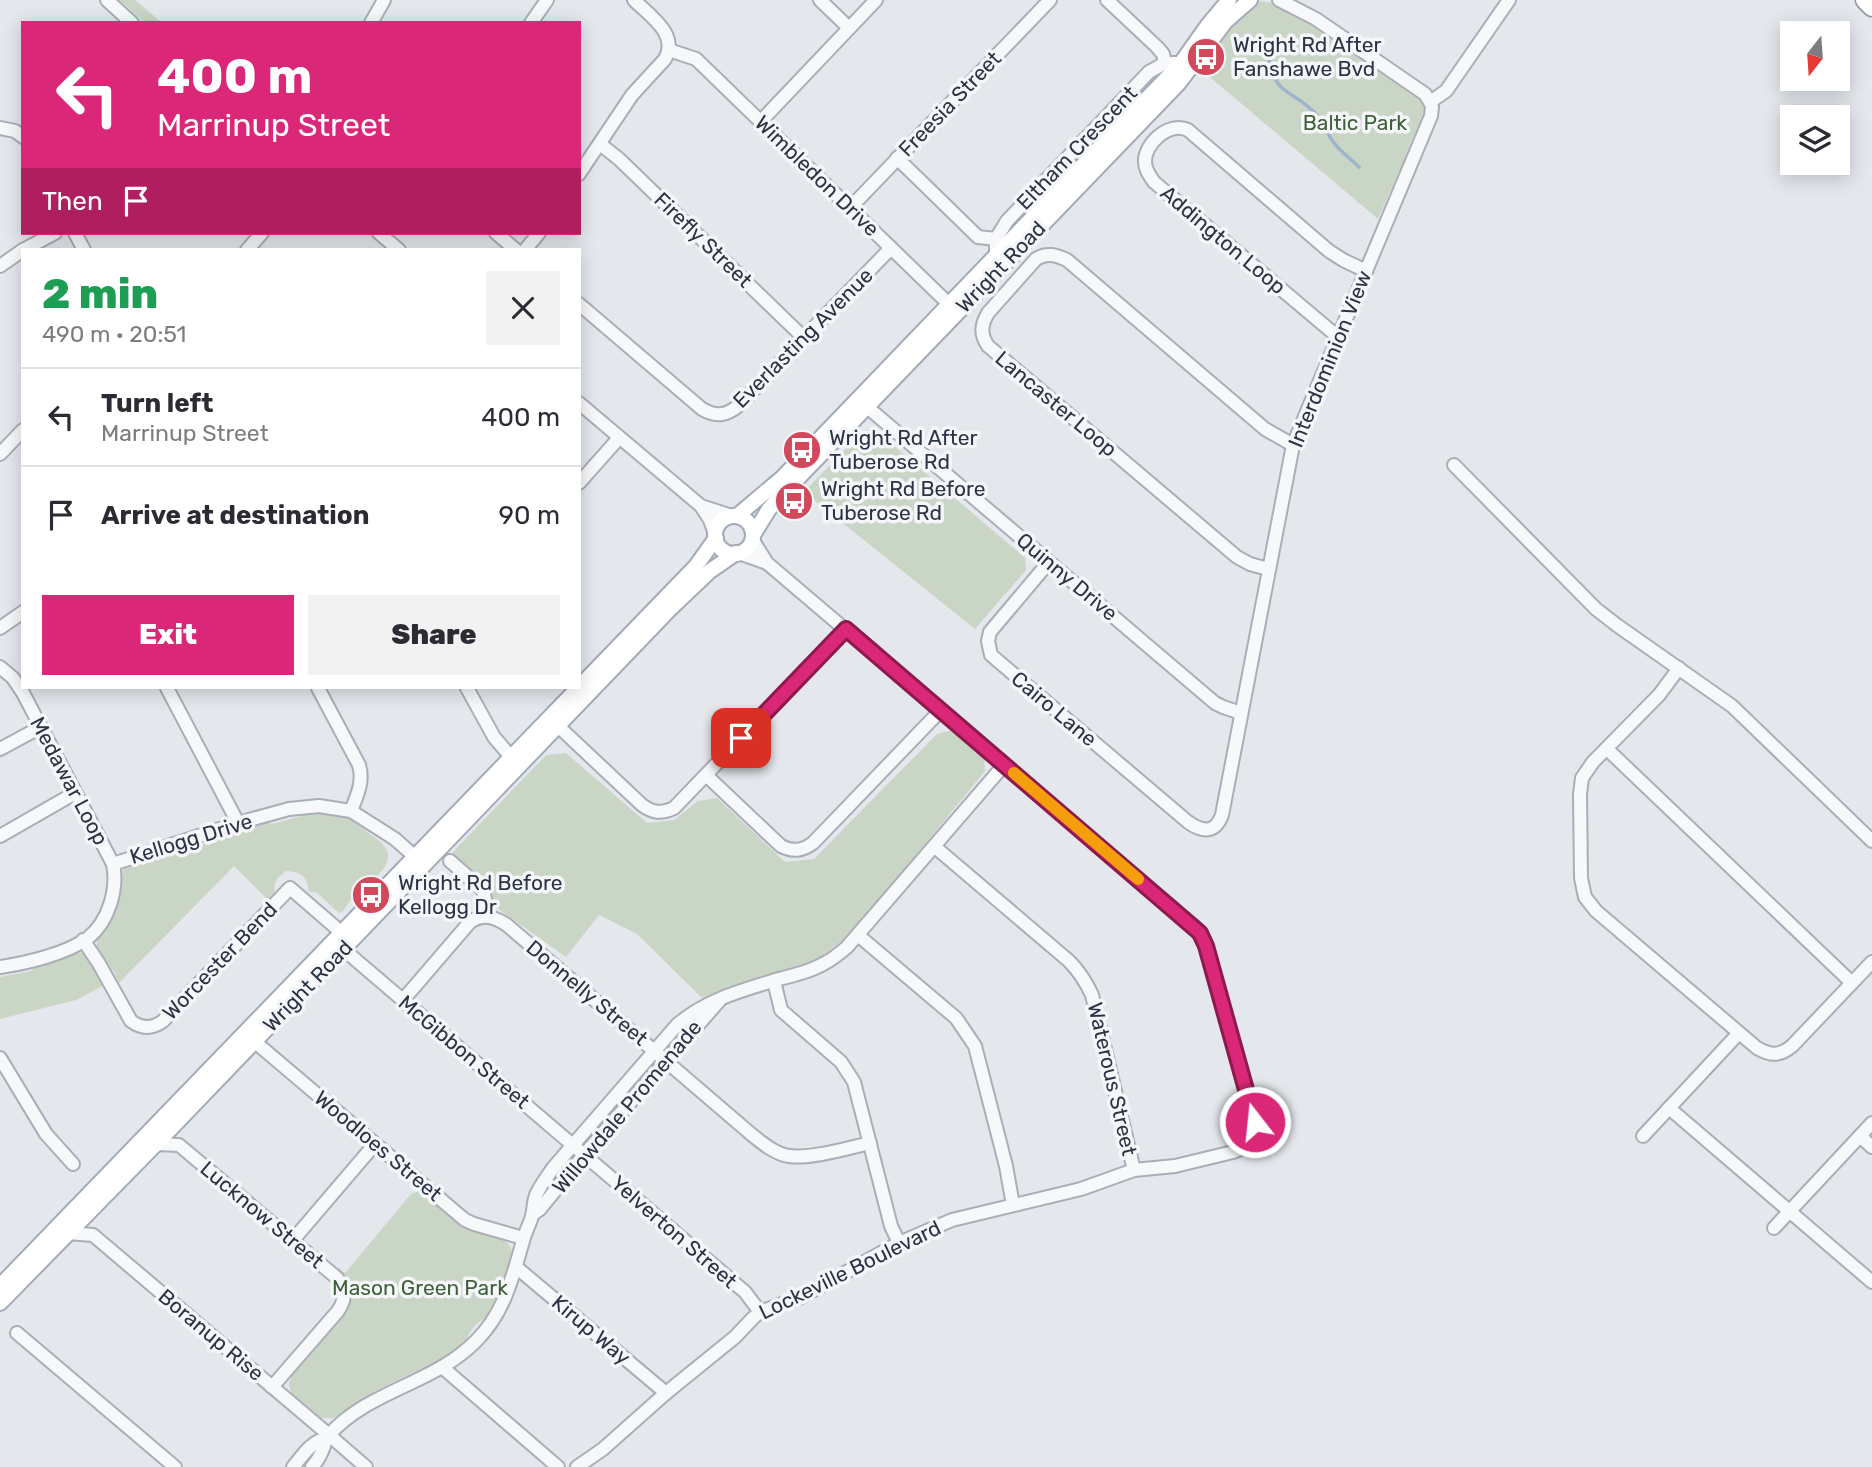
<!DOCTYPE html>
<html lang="en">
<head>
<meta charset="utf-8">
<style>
	:root { --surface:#fff; --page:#f2f2f3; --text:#2b2b33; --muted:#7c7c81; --line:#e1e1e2; --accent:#db2777 }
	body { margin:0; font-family:Rubik,sans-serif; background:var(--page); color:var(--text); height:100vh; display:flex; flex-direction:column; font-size:26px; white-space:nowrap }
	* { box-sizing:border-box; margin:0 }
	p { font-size:23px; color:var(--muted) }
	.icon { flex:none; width:38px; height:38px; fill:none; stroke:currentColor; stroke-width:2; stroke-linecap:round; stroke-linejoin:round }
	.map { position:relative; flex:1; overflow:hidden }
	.sheet { position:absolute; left:21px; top:248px; width:560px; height:441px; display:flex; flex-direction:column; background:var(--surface); border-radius:0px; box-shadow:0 4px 18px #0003 }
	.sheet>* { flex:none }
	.banner { position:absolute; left:21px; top:21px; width:560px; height:214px; border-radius:0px; box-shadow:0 4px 18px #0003; background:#db2777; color:#fff; overflow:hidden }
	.needle { width:46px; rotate:197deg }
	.fabs { position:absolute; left:1780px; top:21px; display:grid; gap:14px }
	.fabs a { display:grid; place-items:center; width:70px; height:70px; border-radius:0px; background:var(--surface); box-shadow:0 4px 18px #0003; font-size:35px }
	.pin { position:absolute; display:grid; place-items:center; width:60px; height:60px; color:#fff; margin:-30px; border-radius:14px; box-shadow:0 4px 10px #0006 }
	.me { position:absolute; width:77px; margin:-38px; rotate:344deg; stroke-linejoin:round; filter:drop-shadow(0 0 5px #0008) }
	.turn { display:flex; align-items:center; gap:24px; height:147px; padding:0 21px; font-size:32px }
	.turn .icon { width:91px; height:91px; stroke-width:2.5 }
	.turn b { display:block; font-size:49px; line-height:60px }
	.then { display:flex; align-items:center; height:66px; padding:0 21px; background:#0003; gap:14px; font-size:26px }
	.round { display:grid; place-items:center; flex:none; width:74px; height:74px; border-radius:0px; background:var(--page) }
	.overview { display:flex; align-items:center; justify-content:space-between; height:119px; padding:0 21px }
	h1 { font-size:42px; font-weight:800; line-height:52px; color:#1e9e55 }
	.action { display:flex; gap:14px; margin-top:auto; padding:14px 21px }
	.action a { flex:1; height:80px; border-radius:0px; background:var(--accent); color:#fff; font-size:28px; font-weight:800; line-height:80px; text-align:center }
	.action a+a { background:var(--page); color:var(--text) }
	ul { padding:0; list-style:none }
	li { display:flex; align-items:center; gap:21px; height:98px; padding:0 21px; border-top:2px solid var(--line) }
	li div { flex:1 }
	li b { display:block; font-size:26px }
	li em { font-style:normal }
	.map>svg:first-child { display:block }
	.green { fill:#c9d6c5 }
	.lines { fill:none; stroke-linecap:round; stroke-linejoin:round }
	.stream { stroke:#9fb4cc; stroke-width:3.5 }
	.minor-casing { stroke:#a9aeb7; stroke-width:16 }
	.major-casing { stroke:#a3abb8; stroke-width:18 }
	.highway-casing { stroke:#8b94a3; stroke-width:21 }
	.minor { stroke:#f7f8fa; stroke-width:12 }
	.major { stroke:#fff; stroke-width:14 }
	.highway { stroke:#fff; stroke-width:18 }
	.route-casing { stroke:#8e194d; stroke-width:18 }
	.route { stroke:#db2777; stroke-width:12 }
	.slow { stroke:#f59e0b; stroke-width:12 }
	.labels { text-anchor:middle; stroke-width:7; stroke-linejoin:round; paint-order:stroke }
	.poi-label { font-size:21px; fill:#2b3445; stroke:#f4f6f9; text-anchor:start }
	.street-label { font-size:21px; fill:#2b3445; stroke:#f4f6f9 }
	.park-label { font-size:21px; fill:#3f6138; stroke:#f4f6f9 }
</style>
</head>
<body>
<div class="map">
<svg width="1872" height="1467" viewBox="0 0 1872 1467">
	<rect width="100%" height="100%" fill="#e4e7ec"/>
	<g class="green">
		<path d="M119,0H135L162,23H146Z"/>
		<path d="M1259,1L1278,4L1308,22L1415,93C1428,108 1425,113 1420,131L1414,135L1406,154L1407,161L1405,166L1400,169L1378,219L1198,67L1247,7Z"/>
		<path d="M874,429L1025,558L1026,570L975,629L804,492L864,430Z"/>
		<path d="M952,730L984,759L985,771L853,932L817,960L702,998L637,934L599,915L566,957L497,908L481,878L452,853L546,755L566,753L647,823L674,820L698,801L717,798L785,862L814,859L937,734Z"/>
		<path d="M319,811C329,813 341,813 351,818C356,820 359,825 363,829C373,837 393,846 387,862C382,875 370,881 360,889C353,895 348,904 343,911L339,913L316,892H309C308,877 301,872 286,871C268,883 279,889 271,903L234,866L119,983C117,978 115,973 111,968C106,961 99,958 97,947C94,932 113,905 118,890C120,883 118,875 124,869C131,861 149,855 159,859L199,847L203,841L266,822L272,824L302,816L307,812Z"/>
		<path d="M75,951C92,954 97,971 104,985L76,1000L0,1019V977L31,971L37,965Z"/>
		<path d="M422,1190L503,1238C527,1257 500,1296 488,1317C479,1320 467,1332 467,1342L461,1349L419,1374L414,1372L375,1391L373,1397L333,1418H321L314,1415L292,1397L289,1383L294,1372L350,1304C355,1281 340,1282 338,1267L345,1273L411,1194Z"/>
	</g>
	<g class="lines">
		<path class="stream" d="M1268,55C1276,98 1289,87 1314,112C1322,120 1325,130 1332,140C1338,150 1350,158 1359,167"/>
		<g class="minor-casing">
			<g id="minor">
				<path d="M107,0L132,23"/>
				<path d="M820,0L849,28"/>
				<path d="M1107,0L1157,47L1163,54L1165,63"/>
				<path d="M1279,0L1316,19L1425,94L1430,102"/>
				<path d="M371,23L384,0"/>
				<path d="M531,23L547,0"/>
				<path d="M669,50L696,59L954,309"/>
				<path d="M761,121L876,0"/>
				<path d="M0,128L15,131L23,137"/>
				<path d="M600,144L619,159L804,338"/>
				<path d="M897,158L978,237L996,239"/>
				<path d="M579,174L632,95L665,59C679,34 650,16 634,0"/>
				<path d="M850,208L1050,0"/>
				<path d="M75,233L84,250"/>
				<path d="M379,233L399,250"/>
				<path d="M496,233L516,250"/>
				<path d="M23,250L55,233"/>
				<path d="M247,250L262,233"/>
				<path d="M525,250L539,233"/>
				<path d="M996,255V239L1007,221L1149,72L1165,63H1181"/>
				<path d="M0,266L23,250"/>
				<path d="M579,304L702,409C716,417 726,416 738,406L891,248"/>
				<path d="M1338,337L1154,182C1150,176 1145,170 1145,162C1144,144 1169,121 1188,130L1329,251L1343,260L1366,271"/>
				<path d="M579,403L701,506L710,520L715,534"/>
				<path d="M866,406L1215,703L1223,707L1241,713"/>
				<path d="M0,454L23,430"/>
				<path d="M1454,465L1596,609L1618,626L1732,706L1872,841"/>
				<path d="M579,483L619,438"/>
				<path d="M701,506L732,516"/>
				<path d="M739,553L767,563"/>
				<path d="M1049,562L990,632L988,641L991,655L1188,822C1202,832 1215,834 1222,815L1293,445L1431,116L1432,107L1430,102L1446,91L1509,0"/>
				<path d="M1268,569L1250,564L1237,557L988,346C980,334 981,325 988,313L1036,259C1047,252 1056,255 1067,260L1265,429L1293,445"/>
				<path d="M0,628L23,612"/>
				<path d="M0,667L13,678L23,693L113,864C118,889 109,921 88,938C66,954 27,963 0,967"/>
				<path d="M1679,668L1659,695L1593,762L1582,778L1580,794L1581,878L1585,897L1596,911L1757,1048C1771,1056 1780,1056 1792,1046L1872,962"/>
				<path d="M167,688L238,823"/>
				<path d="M318,688L359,765C364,782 357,795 351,811"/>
				<path d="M467,688L494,737L516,763"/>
				<path d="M558,726L642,805C653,813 661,814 674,808L846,629"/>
				<path d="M0,749L41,727"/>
				<path d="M1607,749L1852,983"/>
				<path d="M706,775L781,846C793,852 802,851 813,843L941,710"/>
				<path d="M0,836L75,793"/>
				<path d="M935,847L1069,961C1079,971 1086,982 1092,995L1134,1170"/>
				<path d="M450,861L483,890L485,899V916"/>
				<path d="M113,864L238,823L289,809L319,806L351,811L395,839L422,863"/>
				<path d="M859,936L956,1018L975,1046L1006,1166L1013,1205"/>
				<path d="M83,940L98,962L131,1021C142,1029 152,1029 163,1021L290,888L342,933"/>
				<path d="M343,949L745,1292L760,1312"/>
				<path d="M774,981L781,1010L841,1062L854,1082L891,1226L899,1243"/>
				<path d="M403,1000L470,922C483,913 495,917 507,925L751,1134C762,1143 775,1154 789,1156C811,1159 848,1148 870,1143"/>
				<path d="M248,1036L465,1220L474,1224L523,1238"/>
				<path d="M0,1058L46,1134L73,1164"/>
				<path d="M1669,1108L1872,1282"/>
				<path d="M1643,1136L1739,1033"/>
				<path d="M1860,1136L1872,1147"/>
				<path d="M156,1144L179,1145L337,1278C346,1290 346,1299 338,1311L272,1387"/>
				<path d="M533,1214L540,1209L584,1155L719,1001"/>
				<path d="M1774,1228L1872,1123"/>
				<path d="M67,1233L93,1235L329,1435C369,1390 434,1384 476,1341C505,1312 512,1278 523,1241C525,1232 530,1224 532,1216C534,1208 533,1203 536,1195C540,1186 547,1177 553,1168L677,1025C705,1000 743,990 779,979C795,975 811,971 825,963C833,959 840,953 847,947L1004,765"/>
				<path d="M293,1240L375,1144"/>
				<path d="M516,1267L666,1393"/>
				<path d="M17,1333L175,1467"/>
				<path d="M442,1367L558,1467"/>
				<path d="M326,1438L329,1435L366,1467"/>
				<path d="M293,1467C303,1455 311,1442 326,1438"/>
				<path d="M312,1467C320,1458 324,1449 326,1438"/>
				<path d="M577,1467L603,1449L666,1393L735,1337L753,1318L760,1312L801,1297L899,1243L952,1220L1081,1189L1134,1170L1175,1166L1233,1152L1245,1147L1253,1139L1256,1128L1255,1122L1206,946L1195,927L767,563L752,539"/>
			</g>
		</g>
		<g class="major-casing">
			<g id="major">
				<path d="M737,516L782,478L1181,63L1208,25L1229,0"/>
				<circle cx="734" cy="535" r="19"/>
				<path d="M753,535L769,509L778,499L1178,84L1226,21L1250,0"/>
				<path d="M579,687L696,566L716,538"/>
				<path d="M0,1286L578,688"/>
				<path d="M0,1303L156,1144L670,609L710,571L736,553"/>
			</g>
		</g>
		<g class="highway-casing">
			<path id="highway" d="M1865,0L1872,7"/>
		</g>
		<use href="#minor" class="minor"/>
		<use href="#major" class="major"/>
		<use href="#highway" class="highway"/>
	</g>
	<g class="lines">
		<g class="route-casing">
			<path id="route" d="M741,738L846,629L1200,933L1206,946L1255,1122"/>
		</g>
		<use href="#route" class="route"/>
		<path class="slow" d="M1014,773L1138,879"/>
	</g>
	<defs>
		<g id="bus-disc" transform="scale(2.0125)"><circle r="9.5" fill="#d1495b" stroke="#f4f6f9"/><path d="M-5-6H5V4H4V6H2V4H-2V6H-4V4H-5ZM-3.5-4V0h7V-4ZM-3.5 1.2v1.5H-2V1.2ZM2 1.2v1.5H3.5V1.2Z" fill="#fff"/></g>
	</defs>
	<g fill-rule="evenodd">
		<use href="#bus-disc" x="1206" y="57"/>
		<use href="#bus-disc" x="802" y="450"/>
		<use href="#bus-disc" x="794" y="501"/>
		<use href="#bus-disc" x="371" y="895"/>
	</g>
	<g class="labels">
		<g class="poi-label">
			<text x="1233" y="52">Wright Rd After<tspan x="1233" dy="24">Fanshawe Bvd</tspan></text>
			<text x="829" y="445">Wright Rd After<tspan x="829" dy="24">Tuberose Rd</tspan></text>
			<text x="821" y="496">Wright Rd Before<tspan x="821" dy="24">Tuberose Rd</tspan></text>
			<text x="398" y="890">Wright Rd Before<tspan x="398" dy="24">Kellogg Dr</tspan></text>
		</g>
		<g class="street-label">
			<text transform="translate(950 104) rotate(-46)" y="7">Freesia Street</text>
			<text transform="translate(1077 148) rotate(-46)" y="7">Eltham Crescent</text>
			<text transform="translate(817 176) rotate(44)" y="7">Wimbledon Drive</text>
			<text transform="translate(703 240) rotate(44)" y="7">Firefly Street</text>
			<text transform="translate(1223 240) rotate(40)" y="7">Addington Loop</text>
			<text transform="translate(1001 267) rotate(-46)" y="7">Wright Road</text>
			<text transform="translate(803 338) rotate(-45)" y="7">Everlasting Avenue</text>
			<text transform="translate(1330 359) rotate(-68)" y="7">Interdominion View</text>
			<text transform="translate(1056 404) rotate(40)" y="7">Lancaster Loop</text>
			<text transform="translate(1067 577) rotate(40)" y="7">Quinny Drive</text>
			<text transform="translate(1054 709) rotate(40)" y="7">Cairo Lane</text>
			<text transform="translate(69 781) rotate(62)" y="7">Medawar Loop</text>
			<text transform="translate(191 839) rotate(-17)" y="7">Kellogg Drive</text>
			<text transform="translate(220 961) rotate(-46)" y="7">Worcester Bend</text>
			<text transform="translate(308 986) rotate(-46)" y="7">Wright Road</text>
			<text transform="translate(587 993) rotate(40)" y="7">Donnelly Street</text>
			<text transform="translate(464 1052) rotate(40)" y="7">McGibbon Street</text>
			<text transform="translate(1112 1079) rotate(77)" y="7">Waterous Street</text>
			<text transform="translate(627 1107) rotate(-50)" y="7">Willowdale Promenade</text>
			<text transform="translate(378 1146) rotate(40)" y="7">Woodloes Street</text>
			<text transform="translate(262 1215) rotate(40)" y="7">Lucknow Street</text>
			<text transform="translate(674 1232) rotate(41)" y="7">Yelverton Street</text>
			<text transform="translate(850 1270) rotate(-26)" y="7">Lockeville Boulevard</text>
			<text transform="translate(591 1330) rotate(40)" y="7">Kirup Way</text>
			<text transform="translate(211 1335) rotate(40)" y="7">Boranup Rise</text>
		</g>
		<g class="park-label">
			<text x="1355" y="130">Baltic Park</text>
			<text x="420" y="1295">Mason Green Park</text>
		</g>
	</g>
</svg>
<div class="fabs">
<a><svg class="needle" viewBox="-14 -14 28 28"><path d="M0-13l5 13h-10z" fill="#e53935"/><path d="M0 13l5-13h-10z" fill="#7c7c81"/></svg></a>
<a><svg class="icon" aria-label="layers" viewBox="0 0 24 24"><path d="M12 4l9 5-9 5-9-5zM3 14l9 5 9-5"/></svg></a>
</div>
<div class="pin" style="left:741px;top:738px;background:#d93025"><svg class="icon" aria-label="arrive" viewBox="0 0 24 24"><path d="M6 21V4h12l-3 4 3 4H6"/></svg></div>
<svg class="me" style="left:1255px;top:1122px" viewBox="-20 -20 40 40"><circle r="17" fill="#db2777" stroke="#fff" stroke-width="3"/><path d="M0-11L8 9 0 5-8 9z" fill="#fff"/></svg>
<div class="banner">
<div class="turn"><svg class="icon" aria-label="left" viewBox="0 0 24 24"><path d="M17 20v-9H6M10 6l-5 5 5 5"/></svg><div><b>400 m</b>Marrinup Street</div></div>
<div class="then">Then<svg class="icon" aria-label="arrive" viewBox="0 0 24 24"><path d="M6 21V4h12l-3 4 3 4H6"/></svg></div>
</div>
<section class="sheet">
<div class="overview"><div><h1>2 min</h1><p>490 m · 20:51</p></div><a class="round"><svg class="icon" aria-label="close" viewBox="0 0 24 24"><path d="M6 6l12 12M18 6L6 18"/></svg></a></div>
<ul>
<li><svg class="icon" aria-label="left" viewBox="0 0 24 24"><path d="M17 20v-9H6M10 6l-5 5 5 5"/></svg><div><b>Turn left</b><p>Marrinup Street</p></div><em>400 m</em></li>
<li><svg class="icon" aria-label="arrive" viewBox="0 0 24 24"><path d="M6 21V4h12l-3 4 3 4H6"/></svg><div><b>Arrive at destination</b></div><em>90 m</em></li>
</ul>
<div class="action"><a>Exit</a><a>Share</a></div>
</section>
</div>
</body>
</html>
